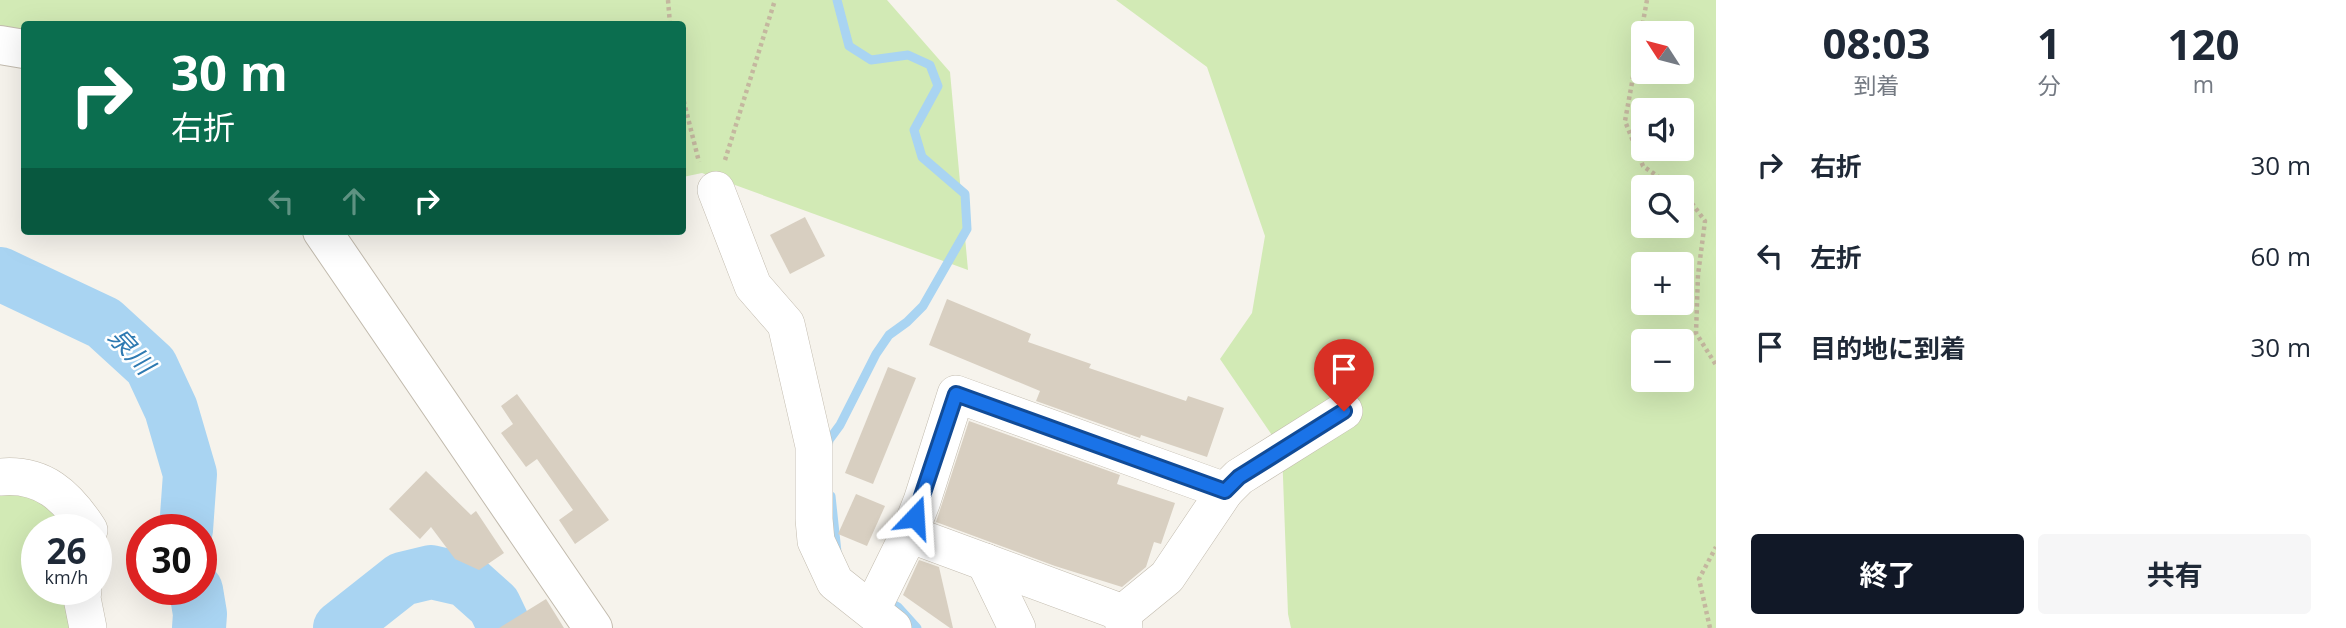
<!DOCTYPE html>
<html lang="ja">
<head>
<meta charset="utf-8">
<style>
	:root { --surface:#fff; --page:#f6f6f7; --text:#1f2937; --muted:#747a83; --accent:#111827 }
	body { margin:0; font-family:"Open Sans","Noto Sans JP",sans-serif; background:var(--page); color:var(--text); height:100vh; display:flex; flex-direction:column; font-size:26px; white-space:nowrap }
	* { box-sizing:border-box; margin:0 }
	p { font-size:23px; color:var(--muted) }
	.icon { flex:none; width:38px; height:38px; fill:none; stroke:currentColor; stroke-width:2; stroke-linecap:round; stroke-linejoin:round }
	.map { position:relative; flex:1; overflow:hidden }
	.details { display:flex; flex-direction:column; background:var(--surface); width:630px }
	.details>* { flex:none }
	.banner { position:absolute; left:21px; top:21px; width:665px; height:214px; border-radius:7px; box-shadow:0 7px 28px #0002; background:#0b6e4f; color:#fff; overflow:hidden }
	.needle { width:46px; rotate:306deg }
	.tools { position:absolute; left:1631px; top:21px; display:grid; gap:14px }
	.tools a { display:grid; place-items:center; width:63px; height:63px; border-radius:7px; background:var(--surface); box-shadow:0 7px 28px #0002; font-size:35px }
	.speed { position:absolute; left:21px; top:514px; display:flex; gap:14px; font-size:35px; font-weight:700; text-align:center }
	.speed>* { display:grid; place-content:center; width:91px; height:91px; border-radius:50%; background:var(--surface); box-shadow:0 7px 28px #0002; line-height:1 }
	.speed small { font-size:18px; font-weight:400 }
	.speed .limit { border:10px solid #d22; background:#fff; color:#111 }
	.pin { position:absolute; display:grid; place-items:center; width:60px; height:60px; color:#fff; margin:-72px -30px; border-radius:50% 50% 50% 0; rotate:-45deg; box-shadow:0 0 7px #0007 }
	.pin .icon { rotate:45deg }
	.me { position:absolute; width:77px; margin:-38px; rotate:20deg; stroke-linejoin:round; filter:drop-shadow(0 0 5px #0008) }
	.turn { display:flex; align-items:center; gap:24px; height:147px; padding:0 35px; font-size:32px }
	.turn .icon { width:91px; height:91px; stroke-width:2.5 }
	.turn b { display:block; font-size:49px; line-height:60px }
	.lanes { display:flex; align-items:center; height:66px; padding:0 35px; background:#0003; justify-content:center; gap:35px; direction:ltr }
	.lanes .off { opacity:.35 }
	.eta { display:flex; justify-content:space-evenly; align-items:center; height:119px; text-align:center }
	.eta b { font-size:42px; font-weight:700; line-height:49px }
	.cta { display:flex; gap:14px; margin-top:auto; padding:14px 35px }
	.cta a { flex:1; height:80px; border-radius:7px; background:var(--accent); color:#fff; font-size:28px; font-weight:700; line-height:80px; text-align:center }
	.cta a+a { background:var(--page); color:var(--text) }
	ul { padding:0; list-style:none }
	li { display:flex; align-items:center; gap:21px; height:91px; padding:0 35px }
	li div { flex:1 }
	li b { display:block; font-size:26px }
	li em { font-style:normal }
	main { display:flex; flex:1; min-height:0 }
	.map>svg:first-child { display:block }
	.green { fill:#d2eab5; fill-rule:evenodd }
	.lines { fill:none; stroke-linecap:round; stroke-linejoin:round }
	.stream { stroke:#a9d4f2; stroke-width:9 }
	.river { stroke:#a9d4f2; stroke-width:54 }
	.building { fill:#d8cfc1 }
	.minor-casing { stroke:#c2bbae; stroke-width:38 }
	.tertiary-casing { stroke:#c2bbae; stroke-width:40 }
	.path { stroke:#c4b79f; stroke-width:4.5; stroke-dasharray:3.5 3.5; stroke-linecap:butt }
	.minor { stroke:#fff; stroke-width:37 }
	.tertiary { stroke:#fff; stroke-width:38 }
	.route-casing { stroke:#114b97; stroke-width:18 }
	.route { stroke:#1a73e8; stroke-width:12 }
	.labels { text-anchor:middle; stroke-width:5; stroke-linejoin:round; paint-order:stroke }
	.water-label { font-size:26px; font-style:italic; fill:#2e7ab2; stroke:#fff }
</style>
</head>
<body>
<main>
<div class="map">
<svg width="1716" height="628" viewBox="0 0 1716 628">
	<rect width="100%" height="100%" fill="#f6f3ec"/>
	<g class="green">
		<path d="M0,0H887L950,72L968,270L702,173L683,177L682,24H24V33L0,31Z"/>
		<path d="M1116,0H1716V628H1291L1288,614L1282,450L1220,359L1252,313L1265,236L1207,67ZM1643,33H1682V72H1643ZM1643,110H1682V149H1643ZM1643,187H1682V226H1643ZM1643,264H1682V303H1643ZM1643,341H1682V380H1643Z"/>
		<path d="M37,481L86,530H37V590H95V628H0V484Z"/>
	</g>
	<g class="lines">
		<g class="stream">
			<path d="M828,447L829,440L840,425L876,354L889,335L907,322L923,306L967,229L965,194L922,157L914,130L938,86L930,65L908,55L871,60L849,46L837,0"/>
			<path d="M831,496L837,552"/>
			<path d="M885,599L898,607L917,628"/>
		</g>
		<g class="river">
			<path d="M0,274L104,323L151,366L171,409L190,474L186,530"/>
			<path d="M196,590L200,614L199,628"/>
			<path d="M340,628L402,579L431,572L466,580L494,605L505,628"/>
		</g>
	</g>
	<g class="building">
		<path d="M805,217L825,256L790,274L770,235Z"/>
		<path d="M947,299L1031,334L1028,342L1091,364L1089,368L1186,401L1188,396L1224,408L1207,457L1141,435L1140,438L1036,401L1040,391L929,345Z"/>
		<path d="M888,367L916,378L873,484L845,473Z"/>
		<path d="M517,394L609,520L575,544L559,520L573,510L537,459L526,467L501,433L513,424L501,406Z"/>
		<path d="M969,421L1120,475L1117,484L1175,503L1161,544L1154,542L1146,567L1122,587L1055,566L936,522Z"/>
		<path d="M426,471L471,515L476,511L504,553L479,570L455,559L431,527L420,539L389,509Z"/>
		<path d="M856,494L885,506L867,546L838,534Z"/>
		<path d="M919,560L939,567L953,628H950L903,595Z"/>
		<path d="M546,599L564,628H499Z"/>
	</g>
	<g class="lines">
		<g class="minor-casing">
			<g id="minor">
				<path d="M716,190L753,286L786,324L814,446V519L816,541L835,582L893,628"/>
				<path d="M0,477C43,473 67,496 89,530"/>
				<path d="M909,534L922,501L956,394L1225,491"/>
				<path d="M985,562L1017,628"/>
				<path d="M83,590L82,598L88,628"/>
				<path d="M872,609L909,534L1123,613"/>
				<path d="M1124,628L1123,613L1167,577L1225,491L1239,477L1344,411"/>
			</g>
		</g>
		<g class="tertiary-casing">
			<g id="tertiary">
				<path d="M0,45L24,49"/>
				<path d="M322,231L593,628"/>
			</g>
		</g>
		<g class="path">
			<path d="M668,0L670,24"/>
			<path d="M1647,0L1625,121L1643,166L1673,187"/>
			<path d="M682,94L699,162"/>
			<path d="M725,160L775,0"/>
			<path d="M1682,193L1688,198L1705,221L1698,275L1696,333L1716,365"/>
			<path d="M1710,628L1699,579L1716,547"/>
		</g>
		<use href="#minor" class="minor"/>
		<use href="#tertiary" class="tertiary"/>
	</g>
	<g class="lines">
		<g class="route-casing">
			<path id="route" d="M915,517L956,394L1225,491L1239,477L1344,411"/>
		</g>
		<use href="#route" class="route"/>
	</g>
	<g class="labels">
		<g class="water-label">
			<text transform="translate(131 351) rotate(47)" y="9">泉川</text>
		</g>
	</g>
</svg>
<div class="tools">
<a><svg class="needle" viewBox="-14 -14 28 28"><path d="M0-13l5 13h-10z" fill="#e53935"/><path d="M0 13l5-13h-10z" fill="#747a83"/></svg></a>
<a><svg class="icon" aria-label="sound" viewBox="0 0 24 24"><path d="M4 9h4l5-4v14l-5-4H4zM17 9q2 3 0 6"/></svg></a>
<a><svg class="icon" aria-label="search" viewBox="0 0 24 24"><circle cx="10" cy="10" r="6"/><path d="M15 15l6 6"/></svg></a>
<a>+</a>
<a>−</a>
</div>
<div class="speed"><div>26<small>km/h</small></div><div class="limit">30</div></div>
<div class="pin" style="left:1344px;top:411px;background:#d93025"><svg class="icon" aria-label="arrive" viewBox="0 0 24 24"><path d="M6 21V4h12l-3 4 3 4H6"/></svg></div>
<svg class="me" style="left:915px;top:517px" viewBox="-20 -20 40 40"><path d="M0-17L14 15 0 8-14 15z" fill="#1a73e8" stroke="#fff" stroke-width="4"/></svg>
<div class="banner">
<div class="turn"><svg class="icon" aria-label="right" viewBox="0 0 24 24"><path d="M7 20v-9h11M14 6l5 5-5 5"/></svg><div><b>30 m</b>右折</div></div>
<div class="lanes"><svg class="icon off" aria-label="left" viewBox="0 0 24 24"><path d="M17 20v-9H6M10 6l-5 5 5 5"/></svg><svg class="icon off" aria-label="ahead" viewBox="0 0 24 24"><path d="M12 20V5M6 11l6-6 6 6"/></svg><svg class="icon" aria-label="right" viewBox="0 0 24 24"><path d="M7 20v-9h11M14 6l5 5-5 5"/></svg></div>
</div>
</div>
<section class="details">
<div class="eta">
<div><b>08:03</b><p>到着</p></div>
<div><b>1</b><p>分</p></div>
<div><b>120</b><p>m</p></div>
</div>
<ul>
<li><svg class="icon" aria-label="right" viewBox="0 0 24 24"><path d="M7 20v-9h11M14 6l5 5-5 5"/></svg><div><b>右折</b></div><em>30 m</em></li>
<li><svg class="icon" aria-label="left" viewBox="0 0 24 24"><path d="M17 20v-9H6M10 6l-5 5 5 5"/></svg><div><b>左折</b></div><em>60 m</em></li>
<li><svg class="icon" aria-label="arrive" viewBox="0 0 24 24"><path d="M6 21V4h12l-3 4 3 4H6"/></svg><div><b>目的地に到着</b></div><em>30 m</em></li>
</ul>
<div class="cta"><a>終了</a><a>共有</a></div>
</section>
</main>
</body>
</html>
